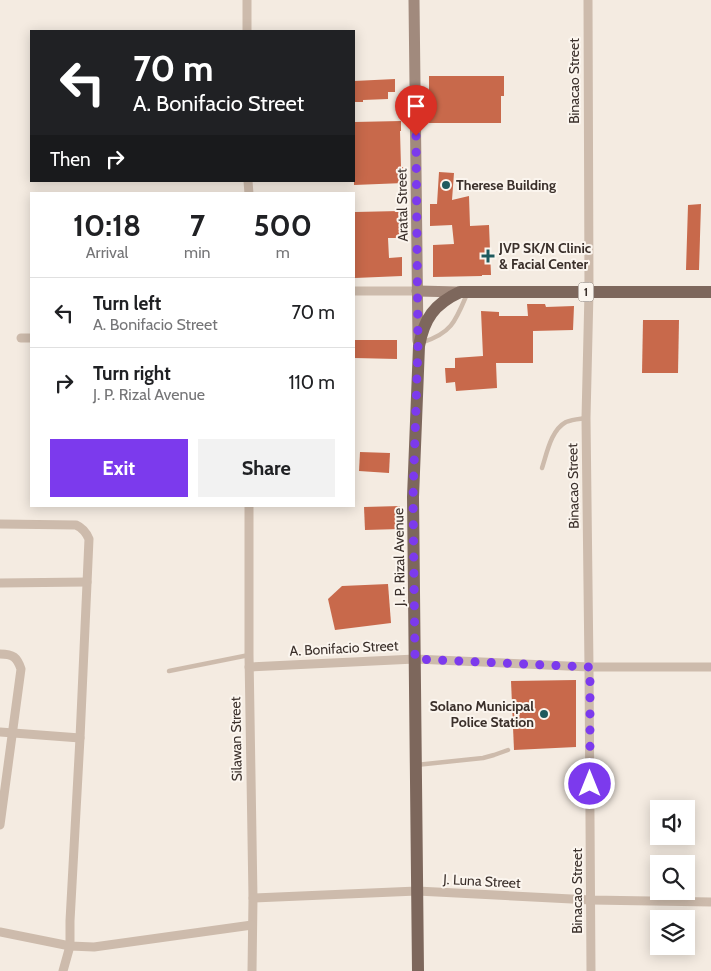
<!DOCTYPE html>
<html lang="en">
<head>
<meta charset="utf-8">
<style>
	:root { --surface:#fff; --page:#f2f2f2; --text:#202124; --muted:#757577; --line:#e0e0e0; --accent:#7c3aed }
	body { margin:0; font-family:Cabin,sans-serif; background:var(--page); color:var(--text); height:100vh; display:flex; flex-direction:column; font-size:19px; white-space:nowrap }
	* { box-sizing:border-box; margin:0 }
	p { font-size:16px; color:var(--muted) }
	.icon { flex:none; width:28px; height:28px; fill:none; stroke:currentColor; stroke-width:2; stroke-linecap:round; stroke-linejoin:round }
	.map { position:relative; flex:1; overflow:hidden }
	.drawer { position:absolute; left:30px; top:192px; width:325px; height:315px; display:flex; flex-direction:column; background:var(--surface); border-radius:0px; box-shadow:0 2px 12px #0003 }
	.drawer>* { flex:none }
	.top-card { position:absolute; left:30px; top:30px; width:325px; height:152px; border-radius:0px; box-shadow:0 2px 12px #0003; background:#202124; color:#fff; overflow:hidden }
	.fabs { position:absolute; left:650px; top:800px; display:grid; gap:10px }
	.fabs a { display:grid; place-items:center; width:45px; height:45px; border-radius:0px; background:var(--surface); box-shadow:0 2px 12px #0003; font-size:25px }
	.pin { position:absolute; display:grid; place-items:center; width:42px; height:42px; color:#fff; margin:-51px -21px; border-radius:50% 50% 50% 0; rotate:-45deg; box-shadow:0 0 5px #0007 }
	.pin .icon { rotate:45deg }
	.me { position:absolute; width:55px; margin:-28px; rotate:0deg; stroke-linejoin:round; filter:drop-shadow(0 0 4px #0008) }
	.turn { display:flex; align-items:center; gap:18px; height:105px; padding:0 20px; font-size:22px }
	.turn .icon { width:65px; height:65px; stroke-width:2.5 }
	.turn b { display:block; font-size:35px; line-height:42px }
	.then { display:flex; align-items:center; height:48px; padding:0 20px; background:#0003; gap:10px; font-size:19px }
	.eta { display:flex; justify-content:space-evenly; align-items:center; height:85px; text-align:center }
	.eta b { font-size:30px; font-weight:700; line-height:35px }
	.primary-button { display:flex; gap:10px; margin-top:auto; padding:10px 20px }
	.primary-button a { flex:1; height:58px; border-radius:0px; background:var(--accent); color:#fff; font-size:20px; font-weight:700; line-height:58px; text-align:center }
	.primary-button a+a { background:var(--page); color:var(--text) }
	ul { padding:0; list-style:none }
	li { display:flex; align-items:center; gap:15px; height:70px; padding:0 20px; border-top:1px solid var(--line) }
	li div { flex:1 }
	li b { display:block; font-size:19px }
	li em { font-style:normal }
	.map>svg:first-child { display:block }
	.building { fill:#c8694b }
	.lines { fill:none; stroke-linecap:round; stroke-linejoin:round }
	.lane { stroke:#cdbbac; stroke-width:4.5 }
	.street { stroke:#cdbbac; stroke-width:9 }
	.secondary { stroke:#a18a7d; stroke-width:11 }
	.primary { stroke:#7d675c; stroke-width:12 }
	.route { stroke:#7c3aed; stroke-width:9; stroke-dasharray:0 16.2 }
	.poi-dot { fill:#1f5a5e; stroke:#fbf5ee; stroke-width:2 }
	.labels { text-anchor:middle; stroke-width:4; stroke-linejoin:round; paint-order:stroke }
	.shield { fill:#fbf5ee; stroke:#756b66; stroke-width:1 }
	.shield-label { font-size:12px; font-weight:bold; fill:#3b302b }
	.street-label { font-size:14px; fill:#3b302b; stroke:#fbf5ee }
	.poi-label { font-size:14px; font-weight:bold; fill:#3b302b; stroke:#fbf5ee; text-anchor:start }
</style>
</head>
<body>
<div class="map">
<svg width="711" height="971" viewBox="0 0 711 971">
	<rect width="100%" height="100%" fill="#f4ebe1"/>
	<g class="building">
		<path d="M429,76H504V96H501V123H429Z"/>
		<path d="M395,79V92H388V99L363,100V102H354V81Z"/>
		<path d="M401,121V131H400L401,167H403L404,183L354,185V122Z"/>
		<path d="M439,172L454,173L452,200L469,196L470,226L489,225L491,275H482V276L433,277V245L454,244L452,225L430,226V204H437Z"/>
		<path d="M701,204L699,270H686L688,205Z"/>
		<path d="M400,211L401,238H388L389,258L402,257V276L355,278L354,241H355V212Z"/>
		<path d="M527,304H545L546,307L574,306L573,330L533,331V363H496L497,388L456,391L455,382L446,383L445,368H455V358L483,356L481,311L499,312V316H528Z"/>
		<path d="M643,320H679L678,373H642Z"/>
		<path d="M354,340H397V359L354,358Z"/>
		<path d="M360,452L390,453L389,473L359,471Z"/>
		<path d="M400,506V529L365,530L364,507Z"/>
		<path d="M388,584L391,623L335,630L328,599L342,586Z"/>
		<path d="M576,680V747L514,750L511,681Z"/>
	</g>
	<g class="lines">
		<g class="lane">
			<path d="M423,342C452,333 456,320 467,294"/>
			<path d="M542,468C547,453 551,430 566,422C573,419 580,419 586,418"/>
			<path d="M169,671L249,655"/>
			<path d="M416,765L483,758L494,755L508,750"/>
		</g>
		<g class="street">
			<path d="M247,0V31"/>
			<path d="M588,0L589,292L586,418L589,667L591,971"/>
			<path d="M248,181L249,194"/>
			<path d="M354,291H417"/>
			<path d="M21,338H31"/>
			<path d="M249,506V655L253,898L252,971"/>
			<path d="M0,524L76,525C83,528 86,532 89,539L80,738L70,921V946L63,971"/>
			<path d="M0,583L87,582"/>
			<path d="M0,654C13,654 17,657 21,669L0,825"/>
			<path d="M249,667L415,659L589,667H711"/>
			<path d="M0,732L80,738"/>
			<path d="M253,898L417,891L591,900L711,902"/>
			<path d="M0,932L70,946L94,947L252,925"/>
		</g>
		<g class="secondary">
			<path d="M414,0L418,341"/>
			<path d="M417,291L460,292"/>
		</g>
		<path class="primary" d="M418,971L413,497L419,346C424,319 434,304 460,292H711"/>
	</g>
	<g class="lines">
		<path class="route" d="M416,136L418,346L413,497L415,659L590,667V784"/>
	</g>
	<g class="poi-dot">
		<circle cx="446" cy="185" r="5"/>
		<path d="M485.5 248.5h5v5h5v5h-5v5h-5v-5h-5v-5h5z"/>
		<circle cx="544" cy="714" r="5"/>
	</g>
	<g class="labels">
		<rect class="shield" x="578.5" y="282.5" width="15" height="19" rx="4"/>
		<g class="shield-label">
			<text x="586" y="296">1</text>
		</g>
		<g class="street-label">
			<text transform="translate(574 81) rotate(-90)" y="5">Binacao Street</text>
			<text transform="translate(402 205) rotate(-91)" y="5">Aratal Street</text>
			<text transform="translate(573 486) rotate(-91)" y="5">Binacao Street</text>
			<text transform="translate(399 557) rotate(-91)" y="5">J. P. Rizal Avenue</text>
			<text transform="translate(344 648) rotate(-3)" y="5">A. Bonifacio Street</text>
			<text transform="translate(236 739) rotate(-91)" y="5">Silawan Street</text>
			<text transform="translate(482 881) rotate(3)" y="5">J. Luna Street</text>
			<text transform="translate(577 891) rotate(-90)" y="5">Binacao Street</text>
		</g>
		<g class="poi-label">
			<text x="456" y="190">Therese Building</text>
			<text x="499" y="253">JVP SK/N Clinic<tspan x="499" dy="16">&amp; Facial Center</tspan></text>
			<text x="534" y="711" text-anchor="end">Solano Municipal<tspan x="534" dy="16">Police Station</tspan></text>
		</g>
	</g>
</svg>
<div class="fabs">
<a><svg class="icon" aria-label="sound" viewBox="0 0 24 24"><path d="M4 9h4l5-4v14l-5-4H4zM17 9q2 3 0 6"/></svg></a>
<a><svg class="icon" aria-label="search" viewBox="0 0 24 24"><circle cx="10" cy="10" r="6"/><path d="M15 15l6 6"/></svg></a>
<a><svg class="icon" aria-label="layers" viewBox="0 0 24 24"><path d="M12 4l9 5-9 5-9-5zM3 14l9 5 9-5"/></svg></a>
</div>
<div class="pin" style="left:416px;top:136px;background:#d93025"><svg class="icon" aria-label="arrive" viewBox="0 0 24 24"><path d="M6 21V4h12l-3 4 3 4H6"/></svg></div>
<svg class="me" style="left:590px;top:784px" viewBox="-20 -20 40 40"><circle r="17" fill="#7c3aed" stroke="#fff" stroke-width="3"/><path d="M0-11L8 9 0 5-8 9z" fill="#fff"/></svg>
<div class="top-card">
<div class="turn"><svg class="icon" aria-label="left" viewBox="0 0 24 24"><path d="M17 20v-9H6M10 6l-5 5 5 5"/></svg><div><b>70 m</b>A. Bonifacio Street</div></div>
<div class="then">Then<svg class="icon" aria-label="right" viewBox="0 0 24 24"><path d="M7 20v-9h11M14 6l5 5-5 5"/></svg></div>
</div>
<section class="drawer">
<div class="eta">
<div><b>10:18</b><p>Arrival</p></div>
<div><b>7</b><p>min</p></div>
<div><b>500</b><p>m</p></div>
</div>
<ul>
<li><svg class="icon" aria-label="left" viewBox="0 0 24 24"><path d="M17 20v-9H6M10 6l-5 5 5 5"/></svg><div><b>Turn left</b><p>A. Bonifacio Street</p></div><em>70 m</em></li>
<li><svg class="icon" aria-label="right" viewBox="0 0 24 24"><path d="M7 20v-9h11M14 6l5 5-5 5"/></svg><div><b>Turn right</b><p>J. P. Rizal Avenue</p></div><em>110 m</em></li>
</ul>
<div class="primary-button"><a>Exit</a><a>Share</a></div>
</section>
</div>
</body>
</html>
